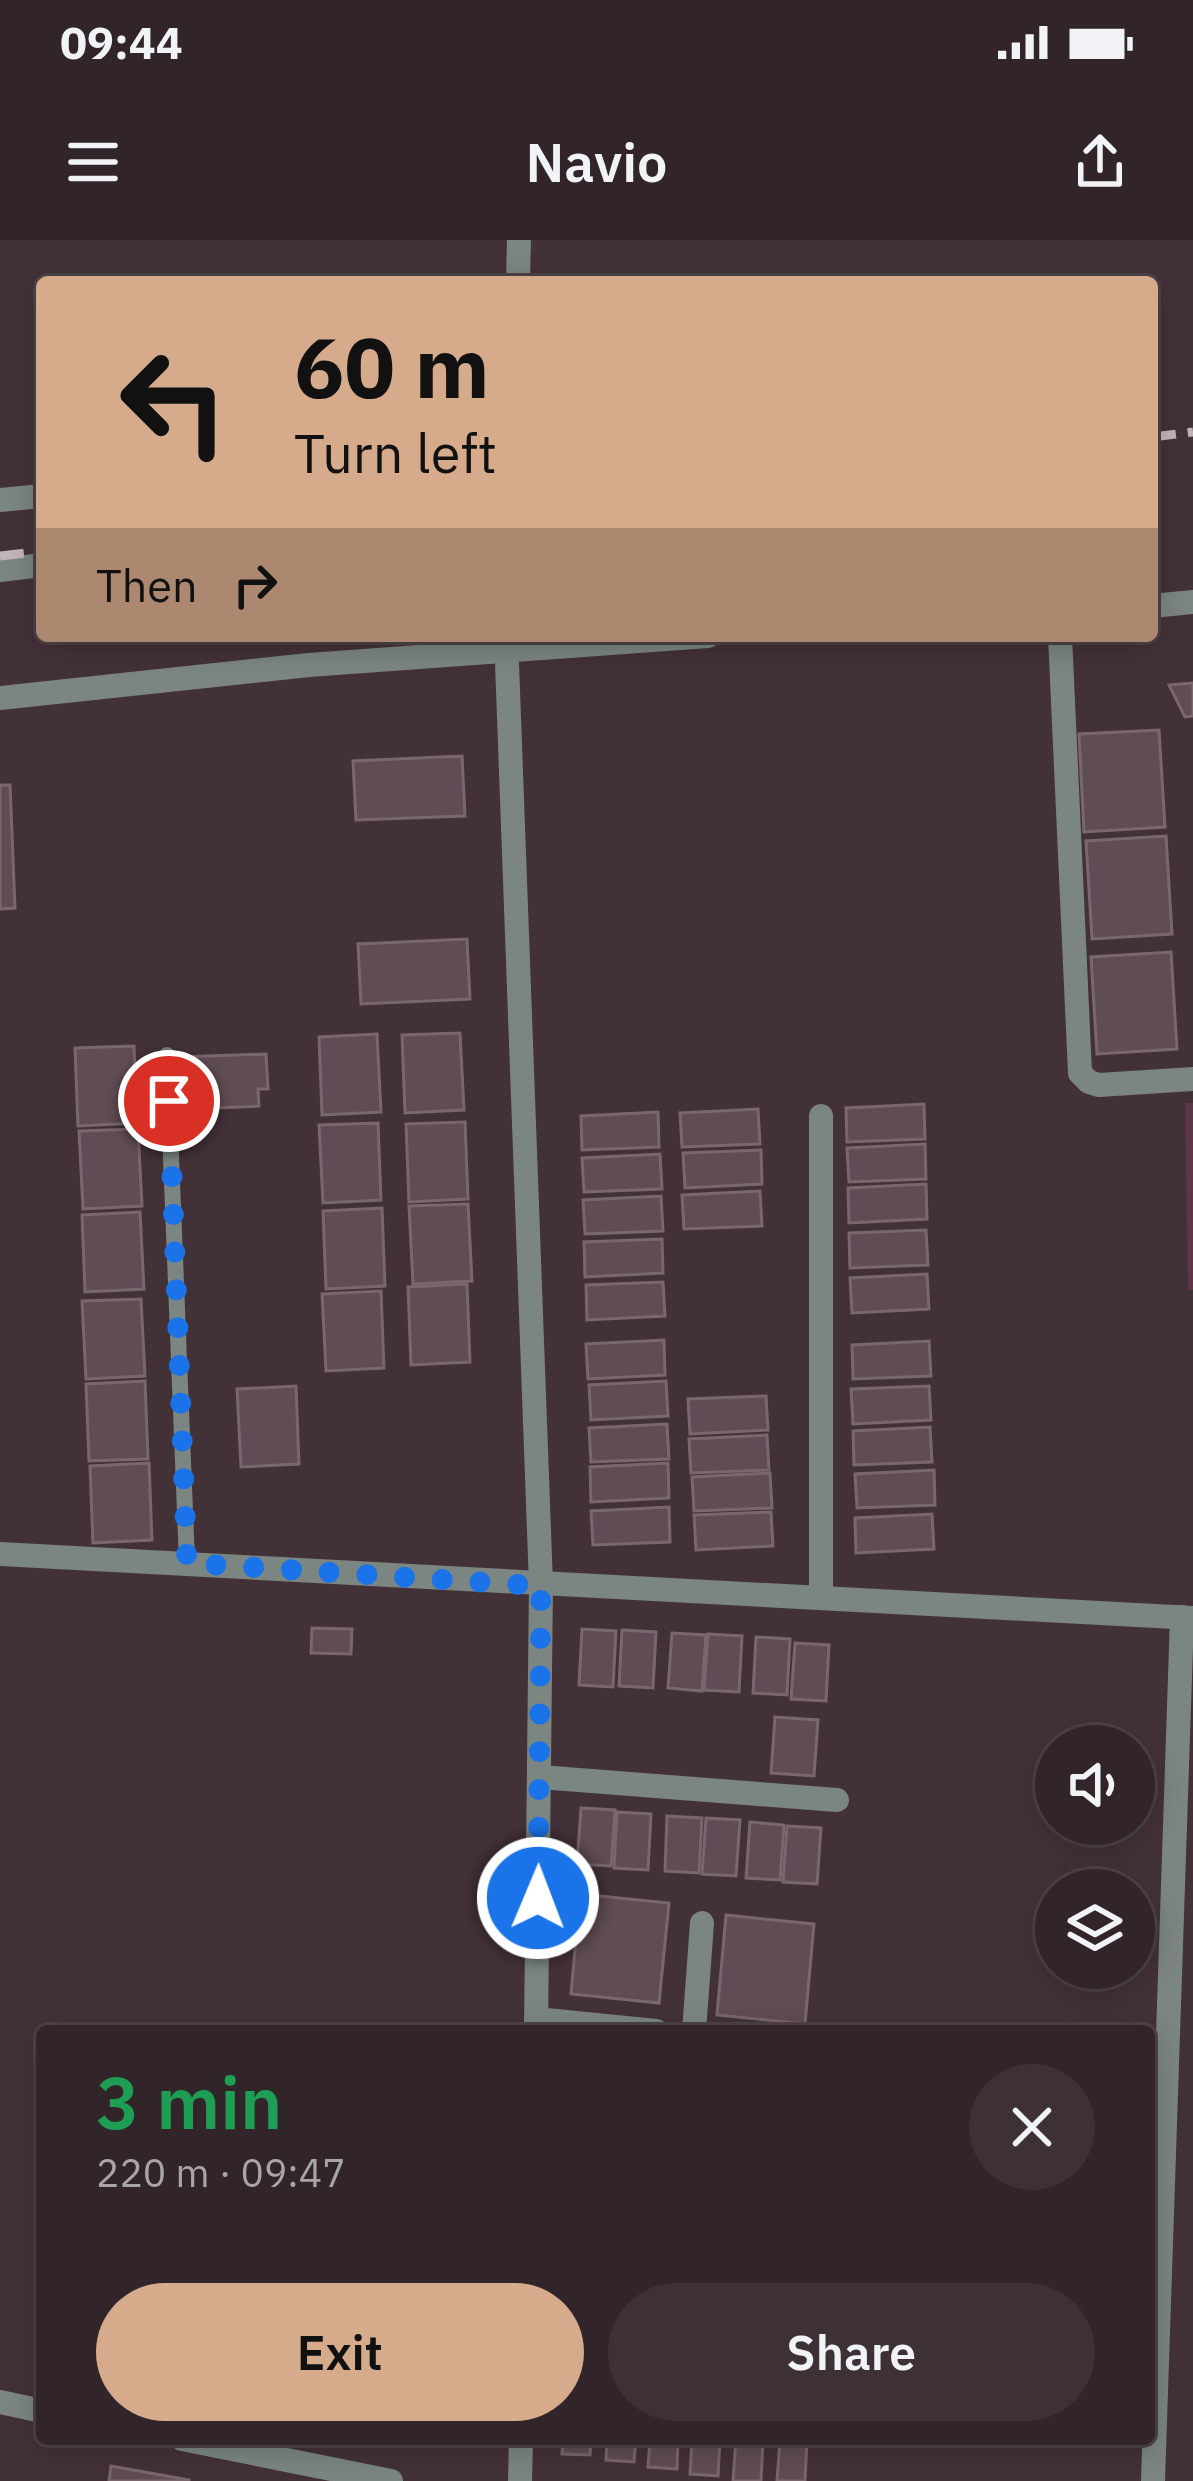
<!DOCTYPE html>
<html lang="en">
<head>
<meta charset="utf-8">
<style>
	:root { --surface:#32252a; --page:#3d3136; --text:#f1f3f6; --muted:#a8a5a8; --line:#4d4247; --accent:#d6ab8b }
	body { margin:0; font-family:"IBM Plex Sans",sans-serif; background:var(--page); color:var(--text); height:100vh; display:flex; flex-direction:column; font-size:45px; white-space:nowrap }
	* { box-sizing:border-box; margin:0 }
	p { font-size:39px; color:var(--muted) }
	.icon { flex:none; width:66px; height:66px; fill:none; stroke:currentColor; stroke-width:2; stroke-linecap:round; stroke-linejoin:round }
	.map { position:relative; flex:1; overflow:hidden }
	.drawer { position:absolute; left:36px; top:1785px; width:1119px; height:420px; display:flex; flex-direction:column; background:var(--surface); border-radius:12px; box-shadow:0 6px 30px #0003,0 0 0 3px var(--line) }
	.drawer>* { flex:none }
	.guide { position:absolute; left:36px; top:36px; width:1122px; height:366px; border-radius:12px; box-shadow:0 6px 30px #0003,0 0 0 3px var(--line); background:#d6ab8b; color:#111; overflow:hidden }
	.fabs { position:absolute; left:1035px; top:1485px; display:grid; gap:24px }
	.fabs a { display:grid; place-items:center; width:120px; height:120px; border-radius:50%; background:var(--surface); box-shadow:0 6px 30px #0003,0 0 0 3px var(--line); font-size:60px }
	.pin { position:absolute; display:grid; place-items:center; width:102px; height:102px; color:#fff; margin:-51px; border:6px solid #fff; border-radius:50%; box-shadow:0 3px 12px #0007 }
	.me { position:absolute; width:132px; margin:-66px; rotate:1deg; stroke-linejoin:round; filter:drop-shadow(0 0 9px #0008) }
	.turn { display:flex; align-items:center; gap:42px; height:252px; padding:0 60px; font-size:54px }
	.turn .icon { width:156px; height:156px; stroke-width:2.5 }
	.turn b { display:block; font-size:84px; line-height:102px }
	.then { display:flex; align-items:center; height:114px; padding:0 60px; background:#0003; gap:24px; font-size:45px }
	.round { display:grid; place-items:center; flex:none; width:126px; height:126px; border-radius:63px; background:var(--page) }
	.head { display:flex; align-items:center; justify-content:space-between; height:204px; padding:0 60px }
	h1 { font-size:72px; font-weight:600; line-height:90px; color:#1e9e55 }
	.primary-button { display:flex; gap:24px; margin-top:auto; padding:24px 60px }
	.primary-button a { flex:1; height:138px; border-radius:72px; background:var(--accent); color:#111; font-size:48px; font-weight:600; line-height:138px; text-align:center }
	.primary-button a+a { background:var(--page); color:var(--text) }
	.status { display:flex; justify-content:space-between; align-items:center; height:84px; padding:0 60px; background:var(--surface); direction:ltr }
	.status svg { height:33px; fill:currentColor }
	header { display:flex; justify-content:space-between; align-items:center; height:156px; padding:0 60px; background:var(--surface); font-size:54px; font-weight:600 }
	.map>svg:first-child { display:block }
	.green { fill:#5d3747 }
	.building { fill:#604c54; stroke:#7a666d; stroke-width:3 }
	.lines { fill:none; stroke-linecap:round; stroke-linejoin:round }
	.service { stroke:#7b8581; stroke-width:16 }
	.minor { stroke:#7b8581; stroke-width:24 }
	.tertiary { stroke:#7b8581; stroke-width:24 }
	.rail { stroke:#c2b5b9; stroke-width:9; stroke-dasharray:24 12; stroke-linecap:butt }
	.route { stroke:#1a73e8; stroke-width:21; stroke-dasharray:0 37.8 }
</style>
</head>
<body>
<div class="status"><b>09:44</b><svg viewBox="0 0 49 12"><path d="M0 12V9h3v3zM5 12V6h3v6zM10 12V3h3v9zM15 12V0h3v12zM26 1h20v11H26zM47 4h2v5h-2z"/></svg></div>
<header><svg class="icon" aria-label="menu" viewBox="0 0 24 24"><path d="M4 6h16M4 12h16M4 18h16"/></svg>Navio<svg class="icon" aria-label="share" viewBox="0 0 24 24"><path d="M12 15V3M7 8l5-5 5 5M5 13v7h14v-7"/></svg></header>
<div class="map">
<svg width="1193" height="2241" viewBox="0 0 1193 2241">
	<rect width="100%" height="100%" fill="#433138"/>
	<path class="green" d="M1185,863H1193V1050H1188Z"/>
	<g class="building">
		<path d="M1193,443V476L1185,477L1169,445Z"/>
		<path d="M1159,490L1165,587L1084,592L1079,494Z"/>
		<path d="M462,516L465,576L356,580L353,521Z"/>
		<path d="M0,545H10L15,668L0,669Z"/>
		<path d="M1166,596L1172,694L1092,699L1086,601Z"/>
		<path d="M467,699L470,759L361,764L358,704Z"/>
		<path d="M1171,712L1177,809L1097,814L1091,717Z"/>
		<path d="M460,793L464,870L405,873L402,795Z"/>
		<path d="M377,794L381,872L322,875L319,797Z"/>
		<path d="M134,806L137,883L78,886L75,808Z"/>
		<path d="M266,814L268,849H258L259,866L197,869V849L182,850L180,817Z"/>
		<path d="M924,864L925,899L847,902L846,868Z"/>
		<path d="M758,869L760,904L682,907L680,873Z"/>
		<path d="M658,872L659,907L582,910L581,876Z"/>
		<path d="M465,882L468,959L409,962L406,884Z"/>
		<path d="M378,883L381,960L323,963L319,885Z"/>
		<path d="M138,889L142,966L83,969L79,891Z"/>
		<path d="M925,904L926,939L849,942L847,908Z"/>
		<path d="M761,910L762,944L685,948L683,913Z"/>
		<path d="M660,914L662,949L584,952L582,918Z"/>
		<path d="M926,944L927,979L849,983L848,948Z"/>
		<path d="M760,951L762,986L684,989L682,955Z"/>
		<path d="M661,956L663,991L585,994L583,960Z"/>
		<path d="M468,964L472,1041L413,1044L409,966Z"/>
		<path d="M382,968L385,1046L326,1049L323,971Z"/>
		<path d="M140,972L144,1049L85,1052L82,975Z"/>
		<path d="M926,990L928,1025L850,1028L849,993Z"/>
		<path d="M662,999L663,1033L585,1037L584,1002Z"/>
		<path d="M927,1034L929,1069L852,1073L850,1038Z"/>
		<path d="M663,1042L665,1076L587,1080L586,1045Z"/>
		<path d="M467,1044L470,1122L411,1125L408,1047Z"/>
		<path d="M381,1051L384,1128L326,1131L322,1054Z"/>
		<path d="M141,1059L145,1136L86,1139L82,1061Z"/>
		<path d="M664,1100L665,1135L588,1139L586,1104Z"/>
		<path d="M929,1101L931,1136L853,1139L852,1105Z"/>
		<path d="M145,1141L148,1219L89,1221L86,1144Z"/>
		<path d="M666,1141L668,1176L591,1180L589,1145Z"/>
		<path d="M296,1146L299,1224L241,1227L237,1149Z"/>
		<path d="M929,1146L931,1180L853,1184L851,1149Z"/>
		<path d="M766,1156L768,1190L690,1194L688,1159Z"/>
		<path d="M667,1184L669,1219L591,1222L589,1188Z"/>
		<path d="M930,1187L932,1222L854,1225L853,1191Z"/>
		<path d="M767,1195L769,1230L691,1233L689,1199Z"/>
		<path d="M149,1223L152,1300L93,1303L90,1226Z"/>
		<path d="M668,1223L669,1258L591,1262L590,1227Z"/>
		<path d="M934,1230L935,1265L857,1268L855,1234Z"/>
		<path d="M770,1233L772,1268L694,1271L692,1237Z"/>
		<path d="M669,1267L670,1302L593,1305L591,1271Z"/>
		<path d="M771,1272L773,1306L696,1310L694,1275Z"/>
		<path d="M932,1274L934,1309L856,1313L855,1278Z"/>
		<path d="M312,1388L352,1389L351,1414L311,1413Z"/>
		<path d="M582,1389L616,1391L613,1447L579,1445Z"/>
		<path d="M622,1390L656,1392L653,1448L619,1446Z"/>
		<path d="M672,1393L706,1395L702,1451L668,1448Z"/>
		<path d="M708,1394L742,1396L739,1452L704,1450Z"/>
		<path d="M756,1397L790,1399L787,1455L753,1453Z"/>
		<path d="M795,1403L829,1405L826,1461L791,1459Z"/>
		<path d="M775,1477L818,1480L814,1536L771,1533Z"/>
		<path d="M581,1568L615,1570L611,1626L577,1624Z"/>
		<path d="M617,1572L651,1574L648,1630L614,1628Z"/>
		<path d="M667,1576L702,1578L699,1633L665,1631Z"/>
		<path d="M706,1578L740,1580L736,1636L702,1634Z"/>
		<path d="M750,1582L784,1585L780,1640L746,1638Z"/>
		<path d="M787,1586L821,1588L817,1644L783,1642Z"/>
		<path d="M580,1654L669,1663L659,1763L571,1754Z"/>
		<path d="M726,1675L814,1684L805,1784L717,1775Z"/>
		<path d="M563,2199H591L590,2215L562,2214Z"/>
		<path d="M607,2199H636L634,2222L606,2220Z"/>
		<path d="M650,2199H678L677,2229L648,2227Z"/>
		<path d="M692,2199H720L718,2236L690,2234Z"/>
		<path d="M736,2199H763L761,2241H733Z"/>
		<path d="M780,2199H807L805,2241H777Z"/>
		<path d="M111,2226L189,2240V2241H109Z"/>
	</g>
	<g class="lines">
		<path class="service" d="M167,815L187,1323"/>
		<g class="minor">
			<path d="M518,42L519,0"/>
			<path d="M506,396L541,1345L536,1791"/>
			<path d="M1060,396L1080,833L1089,842L1099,845L1193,839"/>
			<path d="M821,876V1357"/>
			<path d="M0,1314L1193,1378"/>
			<path d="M540,1537L837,1560"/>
			<path d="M536,1779L656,1791"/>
			<path d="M694,1791L702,1683"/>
			<path d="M0,2162L42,2171"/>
			<path d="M182,2199L391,2241"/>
			<path d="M520,2241L521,2199"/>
			<path d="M1153,2241L1182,1377"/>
		</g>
		<g class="tertiary">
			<path d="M0,260L42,256"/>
			<path d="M0,330L42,325"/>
			<path d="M1152,366L1193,362"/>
			<path d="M0,458L309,425L708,396"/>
		</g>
		<g class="rail">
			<path d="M1152,197L1193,192"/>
			<path d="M0,316L42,311"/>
		</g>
	</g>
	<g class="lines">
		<path class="route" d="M169,861L187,1323L541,1346L538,1658"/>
	</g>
</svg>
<div class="fabs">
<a><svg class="icon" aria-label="sound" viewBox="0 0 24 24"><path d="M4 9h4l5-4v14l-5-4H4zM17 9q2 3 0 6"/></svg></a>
<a><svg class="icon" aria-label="layers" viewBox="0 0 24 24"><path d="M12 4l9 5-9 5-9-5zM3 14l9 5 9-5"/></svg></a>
</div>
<div class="pin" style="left:169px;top:861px;background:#d93025"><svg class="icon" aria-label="arrive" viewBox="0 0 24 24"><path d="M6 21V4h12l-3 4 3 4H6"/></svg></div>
<svg class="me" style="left:538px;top:1658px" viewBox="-20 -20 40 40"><circle r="17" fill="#1a73e8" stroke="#fff" stroke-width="3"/><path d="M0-11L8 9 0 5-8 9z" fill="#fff"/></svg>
<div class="guide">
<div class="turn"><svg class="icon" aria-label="left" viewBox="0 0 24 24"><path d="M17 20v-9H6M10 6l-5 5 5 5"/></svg><div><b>60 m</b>Turn left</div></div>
<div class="then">Then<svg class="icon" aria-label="right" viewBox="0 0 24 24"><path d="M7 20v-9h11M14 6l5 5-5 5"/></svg></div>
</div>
<section class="drawer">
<div class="head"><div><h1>3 min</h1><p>220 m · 09:47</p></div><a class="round"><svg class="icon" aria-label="close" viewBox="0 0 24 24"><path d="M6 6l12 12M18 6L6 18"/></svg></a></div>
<div class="primary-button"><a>Exit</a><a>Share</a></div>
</section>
</div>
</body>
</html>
